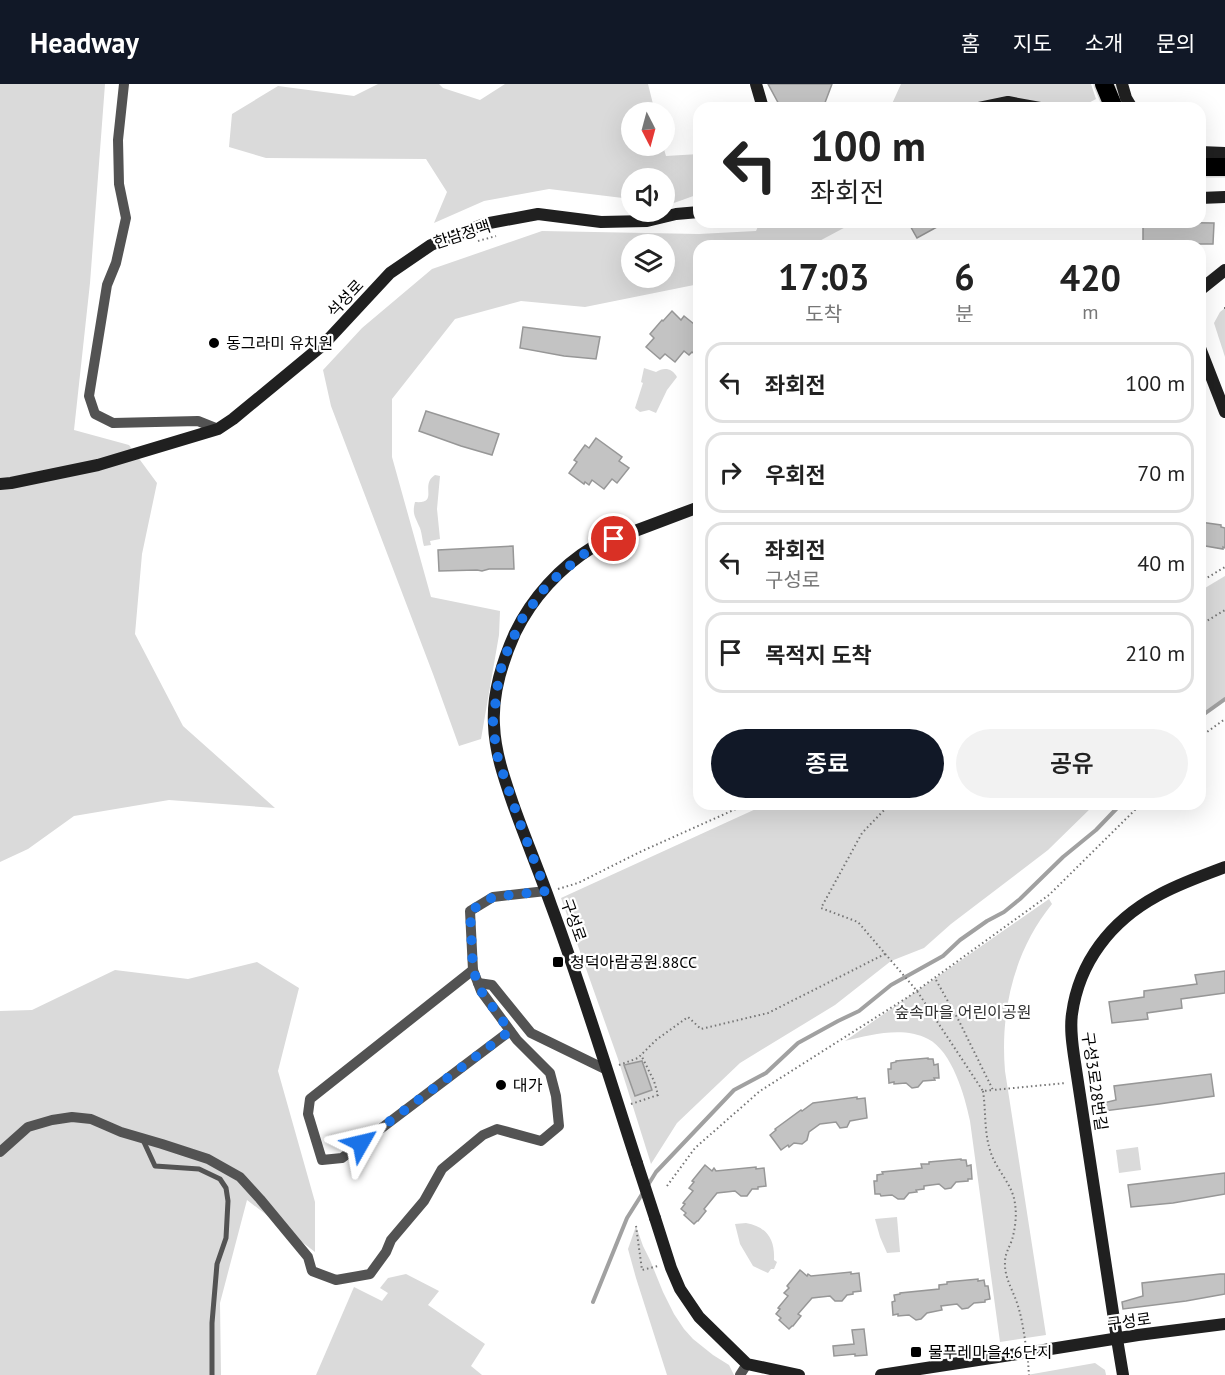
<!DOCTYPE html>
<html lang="ko">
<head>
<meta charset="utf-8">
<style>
	:root { --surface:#fff; --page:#f2f2f2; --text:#222; --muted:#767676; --line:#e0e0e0; --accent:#111827 }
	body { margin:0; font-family:"PT Sans","Noto Sans KR",sans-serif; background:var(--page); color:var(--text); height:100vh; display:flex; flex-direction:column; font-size:22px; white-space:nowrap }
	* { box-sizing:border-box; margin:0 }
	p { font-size:20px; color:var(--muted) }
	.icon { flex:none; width:33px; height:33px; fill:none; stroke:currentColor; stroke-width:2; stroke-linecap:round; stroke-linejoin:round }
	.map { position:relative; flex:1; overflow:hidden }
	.panel { position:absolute; left:693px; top:156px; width:513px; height:570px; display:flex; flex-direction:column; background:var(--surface); border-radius:18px; box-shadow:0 6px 24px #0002 }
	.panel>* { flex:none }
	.guide { position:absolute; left:693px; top:18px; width:513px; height:126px; border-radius:18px; box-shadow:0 6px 24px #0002; background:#fff; color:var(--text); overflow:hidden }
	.needle { width:39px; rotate:174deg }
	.buttons { position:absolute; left:621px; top:18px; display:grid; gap:12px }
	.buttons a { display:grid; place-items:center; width:54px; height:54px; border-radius:50%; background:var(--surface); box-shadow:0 6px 24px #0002; font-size:30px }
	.pin { position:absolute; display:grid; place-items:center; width:51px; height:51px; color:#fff; margin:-26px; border:3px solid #fff; border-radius:50%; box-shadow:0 2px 6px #0007 }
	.me { position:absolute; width:66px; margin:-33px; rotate:53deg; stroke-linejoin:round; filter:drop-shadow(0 0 4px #0008) }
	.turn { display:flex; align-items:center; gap:21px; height:126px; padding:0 18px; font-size:27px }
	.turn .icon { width:78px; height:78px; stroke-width:2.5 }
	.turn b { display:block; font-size:42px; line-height:51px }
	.eta { display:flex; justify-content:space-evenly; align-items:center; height:102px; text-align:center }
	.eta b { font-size:36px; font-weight:600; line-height:42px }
	.primary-button { display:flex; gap:12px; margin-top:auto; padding:12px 18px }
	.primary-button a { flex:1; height:69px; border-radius:36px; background:var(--accent); color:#fff; font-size:24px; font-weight:600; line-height:69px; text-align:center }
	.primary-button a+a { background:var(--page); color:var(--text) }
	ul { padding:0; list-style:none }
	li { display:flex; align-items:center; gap:18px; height:81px; margin:0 12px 9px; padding:0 6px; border:3px solid var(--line); border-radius:18px }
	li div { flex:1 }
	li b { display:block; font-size:22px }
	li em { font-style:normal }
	header { display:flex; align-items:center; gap:36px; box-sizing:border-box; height:84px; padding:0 30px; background:var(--accent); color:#fff }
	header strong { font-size:28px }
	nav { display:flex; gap:33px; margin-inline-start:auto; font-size:21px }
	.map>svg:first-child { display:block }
	.green { fill:#dadada; fill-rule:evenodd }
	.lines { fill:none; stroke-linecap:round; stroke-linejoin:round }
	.stream { stroke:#a1a1a1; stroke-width:4 }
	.building { fill:#c3c3c3; stroke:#979797; stroke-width:1.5 }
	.secondary-tunnel { stroke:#d9d9d9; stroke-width:12; stroke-dasharray:12 6; stroke-linecap:butt }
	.highway-casing { stroke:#dbdbdb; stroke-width:21 }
	.path { stroke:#757575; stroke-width:2; stroke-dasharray:1.5 3; stroke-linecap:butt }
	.lane { stroke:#535353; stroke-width:5 }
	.street { stroke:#535353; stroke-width:10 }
	.secondary { stroke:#202020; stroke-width:12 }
	.highway { stroke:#000; stroke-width:18 }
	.secondary-bridge { stroke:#202020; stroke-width:12 }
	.route { stroke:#1a73e8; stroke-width:10; stroke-dasharray:0 18 }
	.poi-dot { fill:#000; stroke:#fff; stroke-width:2 }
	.labels { text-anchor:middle; stroke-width:4.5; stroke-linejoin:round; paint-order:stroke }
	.street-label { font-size:16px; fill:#000; stroke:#fff }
	.poi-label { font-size:16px; fill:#000; stroke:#fff; text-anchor:start }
	.park-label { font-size:16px; fill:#313131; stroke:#fff }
</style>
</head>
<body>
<header>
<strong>Headway</strong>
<nav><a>홈</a><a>지도</a><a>소개</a><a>문의</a></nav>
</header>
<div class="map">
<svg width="1225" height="1291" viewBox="0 0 1225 1291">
	<rect width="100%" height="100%" fill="#fff"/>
	<g class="green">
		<path d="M0,0H105L90,199L74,346L129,361L157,399L142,470L135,550L183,642L275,724L169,716L74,732L28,765L0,778Z"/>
		<path d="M378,0H439L443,4L480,16L505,0H648L655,28H632V62H663L666,72L699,70V110L671,120L665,119L664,94H632L631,115L549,105L484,117L434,139L447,108L426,75L266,74L229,63L232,30L278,2L354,12Z"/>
		<path d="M901,0H1091L1096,15L1079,24H889L891,22Z"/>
		<path d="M760,138H855L810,162H699V200L585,223L521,217L455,235L392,315V373L431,513L500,527L499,551L481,655L459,662L433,590L331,322L323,286L362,244L432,185L542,147L699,150L756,147ZM632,160H664V194H632Z"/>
		<path d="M1225,224V273L1214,239L1220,228Z"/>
		<path d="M644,284L656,288C664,283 672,284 677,293L667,306L656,329L649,326L640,328L635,324L643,299L641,298Z"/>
		<path d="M435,391L440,392L437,425L440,455L430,457L431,461L424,462C422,456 422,447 419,442C415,432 412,430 415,418C440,420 419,401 435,391Z"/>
		<path d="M1225,492V615L1200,635V507Z"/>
		<path d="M767,720H1095L1048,766L951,840L924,864L891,877L835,921L740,979L677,1039L651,1080L618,975L561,814Z"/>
		<path d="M1049,815L1052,820C1014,867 1000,927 1005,987L1046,1251L1000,1258L970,1037C965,1012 952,967 928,955C903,942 870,951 845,957Z"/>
		<path d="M257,878L299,904L278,987L315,1118V1168L247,1116L220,1219L221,1291H0V927L32,926L115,886L188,895Z"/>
		<path d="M1138,1063L1141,1086L1119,1089L1116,1066Z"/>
		<path d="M897,1133L900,1168L887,1169L880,1153L875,1135Z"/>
		<path d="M746,1139C767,1143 775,1155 774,1176L777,1178L774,1185H771L768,1189L753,1182L740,1160L735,1140Z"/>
		<path d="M636,1142L643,1162L650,1176L663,1208L674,1230L684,1245L693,1255L713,1271L729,1281L734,1291H667L636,1194L628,1165Z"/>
		<path d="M406,1190L439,1207L428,1221L485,1260L471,1282L482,1291H316L354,1203L382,1217L388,1209L380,1204L388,1194Z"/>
		<path d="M1095,1279L1105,1286L1106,1291H1027Z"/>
	</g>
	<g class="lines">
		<g class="stream">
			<path d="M1200,633L1225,615"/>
			<path d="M648,1101L656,1088L734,1006L766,989L798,959L838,937L859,927L891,901L943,872L960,856L987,837L1004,828L1020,815L1063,773L1096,746L1121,720"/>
			<path d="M593,1218L627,1134L644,1107"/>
		</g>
	</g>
	<g class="building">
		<path d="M768,0H832L823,24H781Z"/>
		<path d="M908,138H946L917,154Z"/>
		<path d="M1143,138L1214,139L1213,160H1143Z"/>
		<path d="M672,227L681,236L684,232L699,244V274L692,268L689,271L684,267L675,278L665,270L660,275L646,263L654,254L650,250L662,236L663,237Z"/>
		<path d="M523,243L600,253L596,275L564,272L520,264Z"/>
		<path d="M426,327L499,350L492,371L461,362L419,347Z"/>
		<path d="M596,354L622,373L619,377L629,384L617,399L612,395L604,405L592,396L589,401L585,398L584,400L569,389L577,378L574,376L585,361L589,364Z"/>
		<path d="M1200,438L1221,441V443L1225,444V464L1223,463V465L1200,461Z"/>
		<path d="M513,462L514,485H489L482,487L477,486L439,487L438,466Z"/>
		<path d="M1225,887V909L1181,915L1182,924L1147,929L1148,935L1112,939L1109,918L1144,913V907L1197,900L1195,891Z"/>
		<path d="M928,974V975H933L934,981L938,980L939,994H934L935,996L923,997L918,1003L912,1004L906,999L894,1000V998L889,999L888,985H891V979L896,978V977Z"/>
		<path d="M642,977L652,1006L635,1012L624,981Z"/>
		<path d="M1211,990L1214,1012L1159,1020L1096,1028L1095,1021L1116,1016L1114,1002Z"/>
		<path d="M857,1013V1015L865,1014L867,1034L850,1037L847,1043L840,1044L836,1038L820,1040L809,1048L807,1056L802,1060L794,1059L789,1063L788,1061L781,1066L770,1051L776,1046L775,1045L801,1026L802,1027L813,1019Z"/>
		<path d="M961,1075V1076H966L967,1082L971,1081L972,1095H968V1097L956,1098L951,1104L945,1105L939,1100L924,1102V1105L916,1106L917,1108L909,1109L904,1115H898L892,1111L881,1112L880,1110H875L874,1097H877V1091L883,1090L882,1088L922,1084L921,1080H929V1078Z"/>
		<path d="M705,1081L712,1087L714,1084L716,1087L756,1083V1085L764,1084L766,1102L758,1103V1105H752L747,1112H741L735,1107L717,1109L704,1125L706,1127L698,1137H697L694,1140L684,1131L686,1129L681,1125L685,1120L683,1119L693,1107L689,1104L694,1098L692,1097Z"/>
		<path d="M1225,1089V1110L1173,1119L1131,1123L1128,1101Z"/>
		<path d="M800,1186L807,1192L808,1190L811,1192L851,1188V1190L859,1189L861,1207L853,1208V1210L847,1211L842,1217H835L830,1212L812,1214L798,1230L801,1232L793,1242H792L789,1245L779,1236L781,1234L776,1230L780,1225L778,1224L788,1212L784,1209L789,1204L787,1202Z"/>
		<path d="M1220,1190H1225V1210L1186,1217L1123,1225L1122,1218L1143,1212L1142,1199Z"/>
		<path d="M978,1195V1197L984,1196L985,1202H988L990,1215L985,1216V1218L974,1219L968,1224L962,1225L957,1220L941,1222L942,1226L927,1229L921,1235L916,1236L909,1231L898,1232V1230L893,1231L892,1218L895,1217L894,1211L900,1210V1209L939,1205V1201L947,1200V1198Z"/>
		<path d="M864,1245L867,1271L855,1272V1270L834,1272L833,1262L854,1260L852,1246Z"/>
	</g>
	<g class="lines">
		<path class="secondary-tunnel" d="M1017,1270L1038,1267"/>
		<g class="highway-casing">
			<g id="highway">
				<path d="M1104,0L1114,24"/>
				<path d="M1200,83H1225"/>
			</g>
		</g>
		<g class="path">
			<path d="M706,139L715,138"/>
			<path d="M478,157L496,152"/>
			<path d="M1224,224H1225"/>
			<path d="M1200,498L1225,483"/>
			<path d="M1200,541L1225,526"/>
			<path d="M1200,653L1225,635"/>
			<path d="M890,720L862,749L821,824L858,838L917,907L983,1007L993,1006"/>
			<path d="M558,805L578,799L640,768L747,720"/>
			<path d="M936,896L959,937L993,1006L1066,999"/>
			<path d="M619,981L638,974L656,956L688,933L701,945L768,929L885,870"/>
			<path d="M983,1007C986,1027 984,1047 990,1066C995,1085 1013,1100 1015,1120C1017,1132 1015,1145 1012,1156C1009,1164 1005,1170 1005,1178C1004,1194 1014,1208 1018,1222C1022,1235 1024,1249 1026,1263"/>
			<path d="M631,1020L658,1011L654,997L641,971"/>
			<path d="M667,1102L695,1064L760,1007L908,913L1049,811L1141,720"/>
			<path d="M636,1142L642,1186L658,1182"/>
			<path d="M1028,1277L1029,1291"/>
		</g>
		<path class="lane" d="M143,1056L155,1082L199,1085L220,1095L226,1104L228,1117L226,1154L217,1180L212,1239V1291"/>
		<g class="street">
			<path d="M124,0L118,56L119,100L126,134L116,179L107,201L89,312L95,330L113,339L198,337L218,345"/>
			<path d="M473,886L310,1015L308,1030L322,1076L342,1074L510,947"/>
			<path d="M478,899L492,901L531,949L607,986"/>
			<path d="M0,1068L28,1043L52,1036L72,1033L91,1035L121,1048L162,1060L208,1075L240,1093L260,1115L308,1173L312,1187L336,1196L370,1190L386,1168L391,1156L424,1117L442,1085L483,1051L497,1045L541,1057L559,1042L556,1012L550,989L517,956L481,907L473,886L470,827L493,813L546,807"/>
			<path d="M740,1291L747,1280"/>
		</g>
		<g class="secondary">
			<path d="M756,0L763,24"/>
			<path d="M1122,0L1126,14L1132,24"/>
			<path d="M979,24L1008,18L1040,24"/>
			<path d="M1200,68L1225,69"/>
			<path d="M1200,114L1225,113"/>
			<path d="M1200,206L1225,186"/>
			<path d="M1200,264L1225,328"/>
			<path d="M0,400L11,399L98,381L218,345L233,335L324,260L390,189L431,161L484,140L538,130L601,138L647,137L676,130L699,128"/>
			<path d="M637,1079C609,993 583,907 551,821C539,787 525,754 513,720C504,694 495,668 494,641C492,609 502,578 515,549C532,514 560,483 593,463C603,457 616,454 627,450C651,441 675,432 699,423"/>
			<path d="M655,1134L671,1184L680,1205L699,1233L747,1280L799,1291"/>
			<path d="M1038,1267L1138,1251L1225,1240"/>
			<path d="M881,1291L1017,1270"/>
			<path d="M1123,1291L1117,1255L1074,972C1072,958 1070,944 1072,930C1079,878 1111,837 1157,812C1178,800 1202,792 1225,783"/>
		</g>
		<use href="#highway" class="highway"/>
		<path class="secondary-bridge" d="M637,1079L655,1134"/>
	</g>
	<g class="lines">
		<path class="route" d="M361,1059L510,947L481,907L473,886L470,827L493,813L546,807L521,742L498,675L495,656L493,638L499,591L505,572L522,535L547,501L580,473L595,462L614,455"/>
	</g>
	<g class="poi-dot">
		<circle cx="214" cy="259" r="6"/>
		<rect x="552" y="872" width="12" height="12" rx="3"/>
		<circle cx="501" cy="1001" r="6"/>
		<rect x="910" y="1262" width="12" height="12" rx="3"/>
	</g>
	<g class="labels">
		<g class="street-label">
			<text transform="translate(462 150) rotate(-18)" y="6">한남정맥</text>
			<text transform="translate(345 214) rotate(-47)" y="6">석성로</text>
			<text transform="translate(574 836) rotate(70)" y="6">구성로</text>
			<text transform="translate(1095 997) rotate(82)" y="6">구성3로28번길</text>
			<text transform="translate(1129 1237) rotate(-8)" y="6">구성로</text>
		</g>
		<g class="poi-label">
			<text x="226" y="265">동그라미 유치원</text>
			<text x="570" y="884">청덕아람공원.88CC</text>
			<text x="513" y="1007">대가</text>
			<text x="928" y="1274">물푸레마을4.6단지</text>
		</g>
		<g class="park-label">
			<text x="963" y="934">숲속마을 어린이공원</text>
		</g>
	</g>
</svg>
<div class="buttons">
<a><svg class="needle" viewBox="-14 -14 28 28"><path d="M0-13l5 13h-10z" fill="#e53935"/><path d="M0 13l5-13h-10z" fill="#767676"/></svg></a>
<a><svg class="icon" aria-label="sound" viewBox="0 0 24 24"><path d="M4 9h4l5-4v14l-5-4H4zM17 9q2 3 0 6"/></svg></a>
<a><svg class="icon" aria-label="layers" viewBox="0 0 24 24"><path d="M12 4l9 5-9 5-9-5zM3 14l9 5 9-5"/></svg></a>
</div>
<div class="pin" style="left:614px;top:455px;background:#d93025"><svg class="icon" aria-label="arrive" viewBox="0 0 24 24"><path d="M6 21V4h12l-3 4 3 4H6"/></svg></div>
<svg class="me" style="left:361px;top:1059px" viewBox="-20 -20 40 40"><path d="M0-17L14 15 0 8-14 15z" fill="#1a73e8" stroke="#fff" stroke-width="4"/></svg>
<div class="guide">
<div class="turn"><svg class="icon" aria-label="left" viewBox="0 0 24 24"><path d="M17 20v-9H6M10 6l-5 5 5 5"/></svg><div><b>100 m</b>좌회전</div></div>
</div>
<section class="panel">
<div class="eta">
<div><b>17:03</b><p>도착</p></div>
<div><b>6</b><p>분</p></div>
<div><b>420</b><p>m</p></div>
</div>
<ul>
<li><svg class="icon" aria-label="left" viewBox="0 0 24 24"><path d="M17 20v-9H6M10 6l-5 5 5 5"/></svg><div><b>좌회전</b></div><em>100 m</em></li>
<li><svg class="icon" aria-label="right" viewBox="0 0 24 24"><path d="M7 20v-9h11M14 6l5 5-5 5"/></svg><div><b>우회전</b></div><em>70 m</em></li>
<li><svg class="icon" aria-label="left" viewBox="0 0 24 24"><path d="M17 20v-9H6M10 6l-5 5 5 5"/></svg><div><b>좌회전</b><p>구성로</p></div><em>40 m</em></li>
<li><svg class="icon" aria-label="arrive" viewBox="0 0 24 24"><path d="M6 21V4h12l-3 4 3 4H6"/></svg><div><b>목적지 도착</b></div><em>210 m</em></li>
</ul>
<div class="primary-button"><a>종료</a><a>공유</a></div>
</section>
</div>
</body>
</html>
